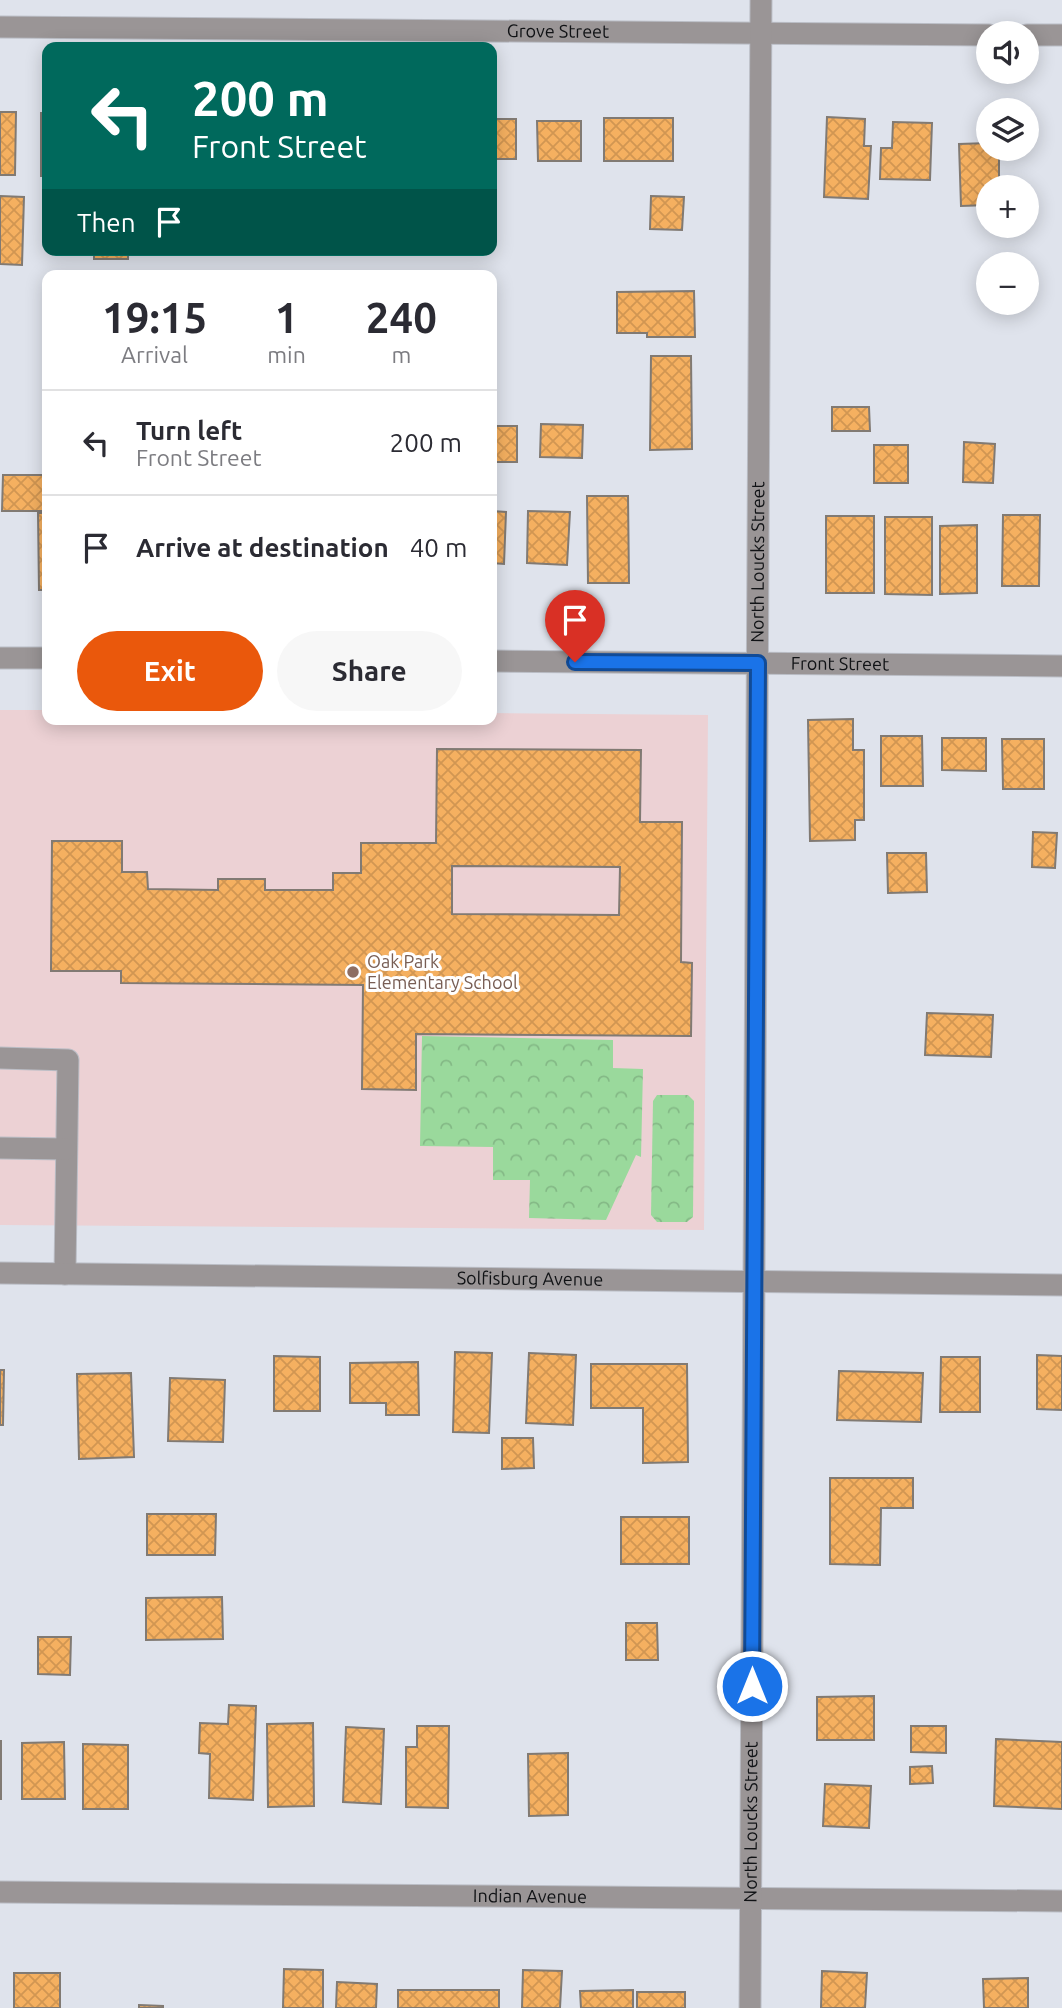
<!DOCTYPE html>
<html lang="en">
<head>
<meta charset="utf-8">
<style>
	:root { --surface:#fff; --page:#f7f7f7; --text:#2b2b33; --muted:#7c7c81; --line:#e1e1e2; --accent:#ea580c }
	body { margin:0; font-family:Ubuntu,sans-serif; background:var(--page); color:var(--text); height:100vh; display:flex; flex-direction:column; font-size:26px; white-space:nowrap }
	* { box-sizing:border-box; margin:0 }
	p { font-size:23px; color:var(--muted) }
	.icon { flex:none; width:38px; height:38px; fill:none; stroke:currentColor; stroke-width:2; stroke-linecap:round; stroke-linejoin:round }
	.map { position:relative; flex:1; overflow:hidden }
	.panel { position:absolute; left:42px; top:270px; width:455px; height:455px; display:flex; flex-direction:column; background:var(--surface); border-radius:14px; box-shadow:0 4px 18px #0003 }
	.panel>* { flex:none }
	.hud { position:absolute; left:42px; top:42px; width:455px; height:214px; border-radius:14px; box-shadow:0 4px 18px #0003; background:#00695c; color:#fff; overflow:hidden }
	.tools { position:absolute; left:976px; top:21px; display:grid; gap:14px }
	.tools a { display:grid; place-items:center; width:63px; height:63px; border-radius:50%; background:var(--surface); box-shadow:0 4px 18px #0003; font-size:35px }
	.pin { position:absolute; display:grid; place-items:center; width:60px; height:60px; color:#fff; margin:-72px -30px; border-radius:50% 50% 50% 0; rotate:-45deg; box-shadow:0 0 7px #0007 }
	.pin .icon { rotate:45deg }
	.me { position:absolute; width:77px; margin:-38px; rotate:0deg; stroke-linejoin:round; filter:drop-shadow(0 0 5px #0008) }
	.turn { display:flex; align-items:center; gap:24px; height:147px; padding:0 35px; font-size:32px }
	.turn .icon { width:91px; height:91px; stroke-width:2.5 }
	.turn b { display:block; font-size:49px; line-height:60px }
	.then { display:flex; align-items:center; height:66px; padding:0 35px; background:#0003; gap:14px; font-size:26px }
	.eta { display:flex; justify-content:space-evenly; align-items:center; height:119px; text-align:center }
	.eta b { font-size:42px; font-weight:700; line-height:49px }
	.cta { display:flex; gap:14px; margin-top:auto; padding:14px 35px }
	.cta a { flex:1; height:80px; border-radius:42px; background:var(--accent); color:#fff; font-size:28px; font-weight:700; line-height:80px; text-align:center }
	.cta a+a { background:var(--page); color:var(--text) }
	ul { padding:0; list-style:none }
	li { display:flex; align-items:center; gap:21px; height:105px; padding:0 35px; border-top:2px solid var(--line) }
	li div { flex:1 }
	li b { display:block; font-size:26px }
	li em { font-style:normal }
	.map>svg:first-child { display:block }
	.education { fill:#ecd1d4 }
	.forest { fill:url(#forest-crowns) }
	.building { fill:url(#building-cross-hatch); stroke:#817a73; stroke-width:2; fill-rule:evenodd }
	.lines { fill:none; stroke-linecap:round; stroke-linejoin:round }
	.minor-casing { stroke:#babdc5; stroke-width:23 }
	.minor { stroke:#9a9596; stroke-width:21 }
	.route-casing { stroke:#114b97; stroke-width:18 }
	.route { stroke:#1a73e8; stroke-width:12 }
	.education-dot { fill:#8d6e63; stroke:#fff; stroke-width:2.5 }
	.labels { text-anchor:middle; stroke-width:6; stroke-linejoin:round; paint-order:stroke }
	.street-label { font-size:18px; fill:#101215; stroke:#fff }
	.education-label { font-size:18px; fill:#785e54; stroke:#fff; text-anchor:start }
</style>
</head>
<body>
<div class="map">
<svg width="1062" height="2008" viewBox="0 0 1062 2008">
	<defs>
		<pattern id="forest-crowns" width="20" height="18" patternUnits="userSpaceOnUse" patternTransform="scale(1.75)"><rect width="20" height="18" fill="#9ad99c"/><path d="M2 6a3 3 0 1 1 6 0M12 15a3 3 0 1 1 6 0" fill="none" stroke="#84b986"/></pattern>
		<pattern id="building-cross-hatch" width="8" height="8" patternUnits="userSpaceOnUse" patternTransform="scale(1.75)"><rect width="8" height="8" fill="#f5b060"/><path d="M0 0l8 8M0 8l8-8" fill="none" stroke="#d19652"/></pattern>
	</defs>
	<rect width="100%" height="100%" fill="#dfe3ec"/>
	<path class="education" d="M0,710H47V719H492V713L708,715L704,1230L0,1225Z"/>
	<g class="forest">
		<path d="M422,1036L613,1040V1068L643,1069L641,1157L636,1155L606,1220L529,1218L530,1180H493V1147L420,1146Z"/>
		<path d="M657,1095H688L694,1101L693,1217L687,1222H657L651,1215L653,1101Z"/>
	</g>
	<g class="building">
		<path d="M0,112H16L15,175H0Z"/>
		<rect x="41" y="113" width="6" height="63"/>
		<path d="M827,117L865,119L864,146H871L868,199L824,197Z"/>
		<rect x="604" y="118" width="69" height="43"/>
		<rect x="492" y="119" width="24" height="40"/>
		<path d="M537,121H581V161H538Z"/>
		<path d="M893,122L932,123L930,180L880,179L881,148H892Z"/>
		<path d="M989,143V149H999V187H989V205L961,206L959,144Z"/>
		<path d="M0,196L24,197L22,265L0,264Z"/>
		<path d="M651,196L684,197L682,230L650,229Z"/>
		<rect x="94" y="250" width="34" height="9"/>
		<path d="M694,291L695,337H647V333H617V292Z"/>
		<path d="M651,356H691L692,449L650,450Z"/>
		<path d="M832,407H869L870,431H832Z"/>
		<path d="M541,424L583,425L582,458L540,457Z"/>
		<rect x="492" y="426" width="25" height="36"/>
		<path d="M964,442L995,444L993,483L963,482Z"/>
		<rect x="874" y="445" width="34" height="38"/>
		<path d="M3,475H46V511H2Z"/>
		<path d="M587,496H628L629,583H588Z"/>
		<path d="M492,511L506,512L504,564L492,563Z"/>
		<path d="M528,511L570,512L567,565L527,563Z"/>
		<path d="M38,513H47V590H39Z"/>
		<path d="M1003,515H1040L1039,586H1002Z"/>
		<rect x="826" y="516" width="48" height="77"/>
		<path d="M885,517H932V595L885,594Z"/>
		<path d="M977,525V593L940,594V526Z"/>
		<path d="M853,719V750H864V820H855V840L810,841L808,720Z"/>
		<path d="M881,736H922L923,786H881Z"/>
		<path d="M942,738H986V771L942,770Z"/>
		<path d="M1002,739H1044V789H1003Z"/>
		<path d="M437,749L641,750L640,822H682L681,962L692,963L691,1036L416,1034V1090L362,1089L363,985L121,983V971H51L52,841H122V872H147L148,889L218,890V879H265V890H333V873H361V843H436ZM452,866L620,867L619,915L452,914Z"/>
		<path d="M1033,832L1057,833L1055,868L1032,867Z"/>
		<path d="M887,853H926L927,892L888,893Z"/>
		<path d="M927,1013L993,1015L991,1057L925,1055Z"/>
		<path d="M455,1352L492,1353L489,1433L453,1432Z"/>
		<path d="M529,1353L576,1355L573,1425L526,1423Z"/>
		<path d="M1037,1355L1062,1356V1410L1037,1409Z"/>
		<path d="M274,1356L320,1357V1411H274Z"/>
		<path d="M941,1357H980V1412H940Z"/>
		<path d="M418,1362L419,1415H386V1403H350V1363Z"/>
		<path d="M591,1364H687L688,1462L643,1463V1408H591Z"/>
		<path d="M0,1370H4L3,1425H0Z"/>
		<path d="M839,1371L923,1373L921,1422L837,1420Z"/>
		<path d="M131,1373L134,1457L79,1459L77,1374Z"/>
		<path d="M170,1378L225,1380L223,1442L168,1441Z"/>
		<path d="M502,1438H533L534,1468L502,1469Z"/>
		<path d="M830,1478H913V1508H881L880,1565L830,1564Z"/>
		<path d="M147,1514H216L215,1555H147Z"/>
		<rect x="621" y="1517" width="68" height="47"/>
		<path d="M222,1597L223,1639L146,1640V1598Z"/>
		<path d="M626,1623H657L658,1660H626Z"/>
		<path d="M38,1637H71L70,1675L38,1674Z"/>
		<path d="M874,1696V1740H817V1697Z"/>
		<path d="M229,1705L256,1706L253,1800L209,1798L210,1754L199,1753L200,1723L228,1724Z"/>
		<path d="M313,1723L314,1806L268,1807L267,1724Z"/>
		<path d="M417,1726H449L448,1808L406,1807V1747H417Z"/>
		<path d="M911,1726H946V1753L911,1752Z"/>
		<path d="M346,1727L384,1729L381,1804L343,1802Z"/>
		<path d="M996,1739L1062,1742V1809L994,1806Z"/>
		<rect x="0" y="1741" width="1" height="58"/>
		<path d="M64,1742L65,1799H22V1743Z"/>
		<path d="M83,1744L128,1745V1809H83Z"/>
		<path d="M568,1753V1815L529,1816L528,1754Z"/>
		<path d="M932,1766L933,1783L910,1784V1767Z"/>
		<path d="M825,1784L871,1786L869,1828L823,1826Z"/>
		<path d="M284,1969L323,1970V2008H283Z"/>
		<path d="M523,1970L562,1971L560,2008H522Z"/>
		<path d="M822,1971L867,1973L865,2008H821Z"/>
		<rect x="14" y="1973" width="46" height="35"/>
		<path d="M1028,1978V2008H984L983,1979Z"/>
		<path d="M337,1982L377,1984L376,2008H336Z"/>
		<rect x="398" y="1990" width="101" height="18"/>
		<path d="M633,1990V2008H581L580,1991Z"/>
		<rect x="637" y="1992" width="48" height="16"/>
		<path d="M139,2005L163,2006V2008H139Z"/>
	</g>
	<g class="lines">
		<g class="minor-casing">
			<g id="minor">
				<path id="s1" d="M0,27L989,35"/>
				<path d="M1027,35H1062"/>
				<path d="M0,658H47"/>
				<path id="s2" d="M492,661L1062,666"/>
				<path d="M0,1058L68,1060L65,1274"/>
				<path d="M0,1148L66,1149"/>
				<path id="s3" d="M0,1273L1062,1285"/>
				<path id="s4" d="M0,1892L1062,1901"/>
				<path id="s5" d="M750,2008L761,0"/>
			</g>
		</g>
		<use href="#minor" class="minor"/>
	</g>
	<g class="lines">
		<g class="route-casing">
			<path id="route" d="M575,662L758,663L752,1686"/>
		</g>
		<use href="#route" class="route"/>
	</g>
	<circle class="education-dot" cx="353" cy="972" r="7"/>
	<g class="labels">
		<g class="street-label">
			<text dy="6" stroke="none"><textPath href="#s1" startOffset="558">Grove Street</textPath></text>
			<text dy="6" stroke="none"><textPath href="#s5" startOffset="1446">North Loucks Street</textPath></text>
			<text dy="6" stroke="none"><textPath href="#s2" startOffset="348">Front Street</textPath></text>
			<text dy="6" stroke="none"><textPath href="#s3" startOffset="530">Solfisburg Avenue</textPath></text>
			<text dy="6" stroke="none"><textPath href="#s5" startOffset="186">North Loucks Street</textPath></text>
			<text dy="6" stroke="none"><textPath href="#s4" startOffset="530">Indian Avenue</textPath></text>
		</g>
		<g class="education-label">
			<text x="367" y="968">Oak Park<tspan x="367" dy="21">Elementary School</tspan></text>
		</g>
	</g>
</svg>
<div class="tools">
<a><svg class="icon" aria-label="sound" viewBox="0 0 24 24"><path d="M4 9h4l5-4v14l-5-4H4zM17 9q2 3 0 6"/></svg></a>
<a><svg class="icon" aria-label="layers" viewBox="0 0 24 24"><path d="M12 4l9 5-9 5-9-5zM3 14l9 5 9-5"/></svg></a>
<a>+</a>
<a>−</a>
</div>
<div class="pin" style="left:575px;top:662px;background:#d93025"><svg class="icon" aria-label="arrive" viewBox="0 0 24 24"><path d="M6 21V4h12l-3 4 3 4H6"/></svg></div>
<svg class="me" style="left:752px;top:1686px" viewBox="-20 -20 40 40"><circle r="17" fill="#1a73e8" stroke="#fff" stroke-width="3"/><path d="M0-11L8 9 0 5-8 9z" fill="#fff"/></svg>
<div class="hud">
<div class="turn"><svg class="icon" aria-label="left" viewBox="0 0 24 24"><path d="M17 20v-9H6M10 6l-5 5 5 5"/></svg><div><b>200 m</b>Front Street</div></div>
<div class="then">Then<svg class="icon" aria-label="arrive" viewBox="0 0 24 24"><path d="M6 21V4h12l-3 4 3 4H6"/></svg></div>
</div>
<section class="panel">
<div class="eta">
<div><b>19:15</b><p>Arrival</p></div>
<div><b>1</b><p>min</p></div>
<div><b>240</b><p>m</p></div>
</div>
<ul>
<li><svg class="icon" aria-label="left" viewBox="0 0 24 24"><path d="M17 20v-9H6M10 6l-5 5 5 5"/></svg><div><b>Turn left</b><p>Front Street</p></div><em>200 m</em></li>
<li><svg class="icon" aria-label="arrive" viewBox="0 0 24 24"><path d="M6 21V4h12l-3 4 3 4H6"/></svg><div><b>Arrive at destination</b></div><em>40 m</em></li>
</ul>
<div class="cta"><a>Exit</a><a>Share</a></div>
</section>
</div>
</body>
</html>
